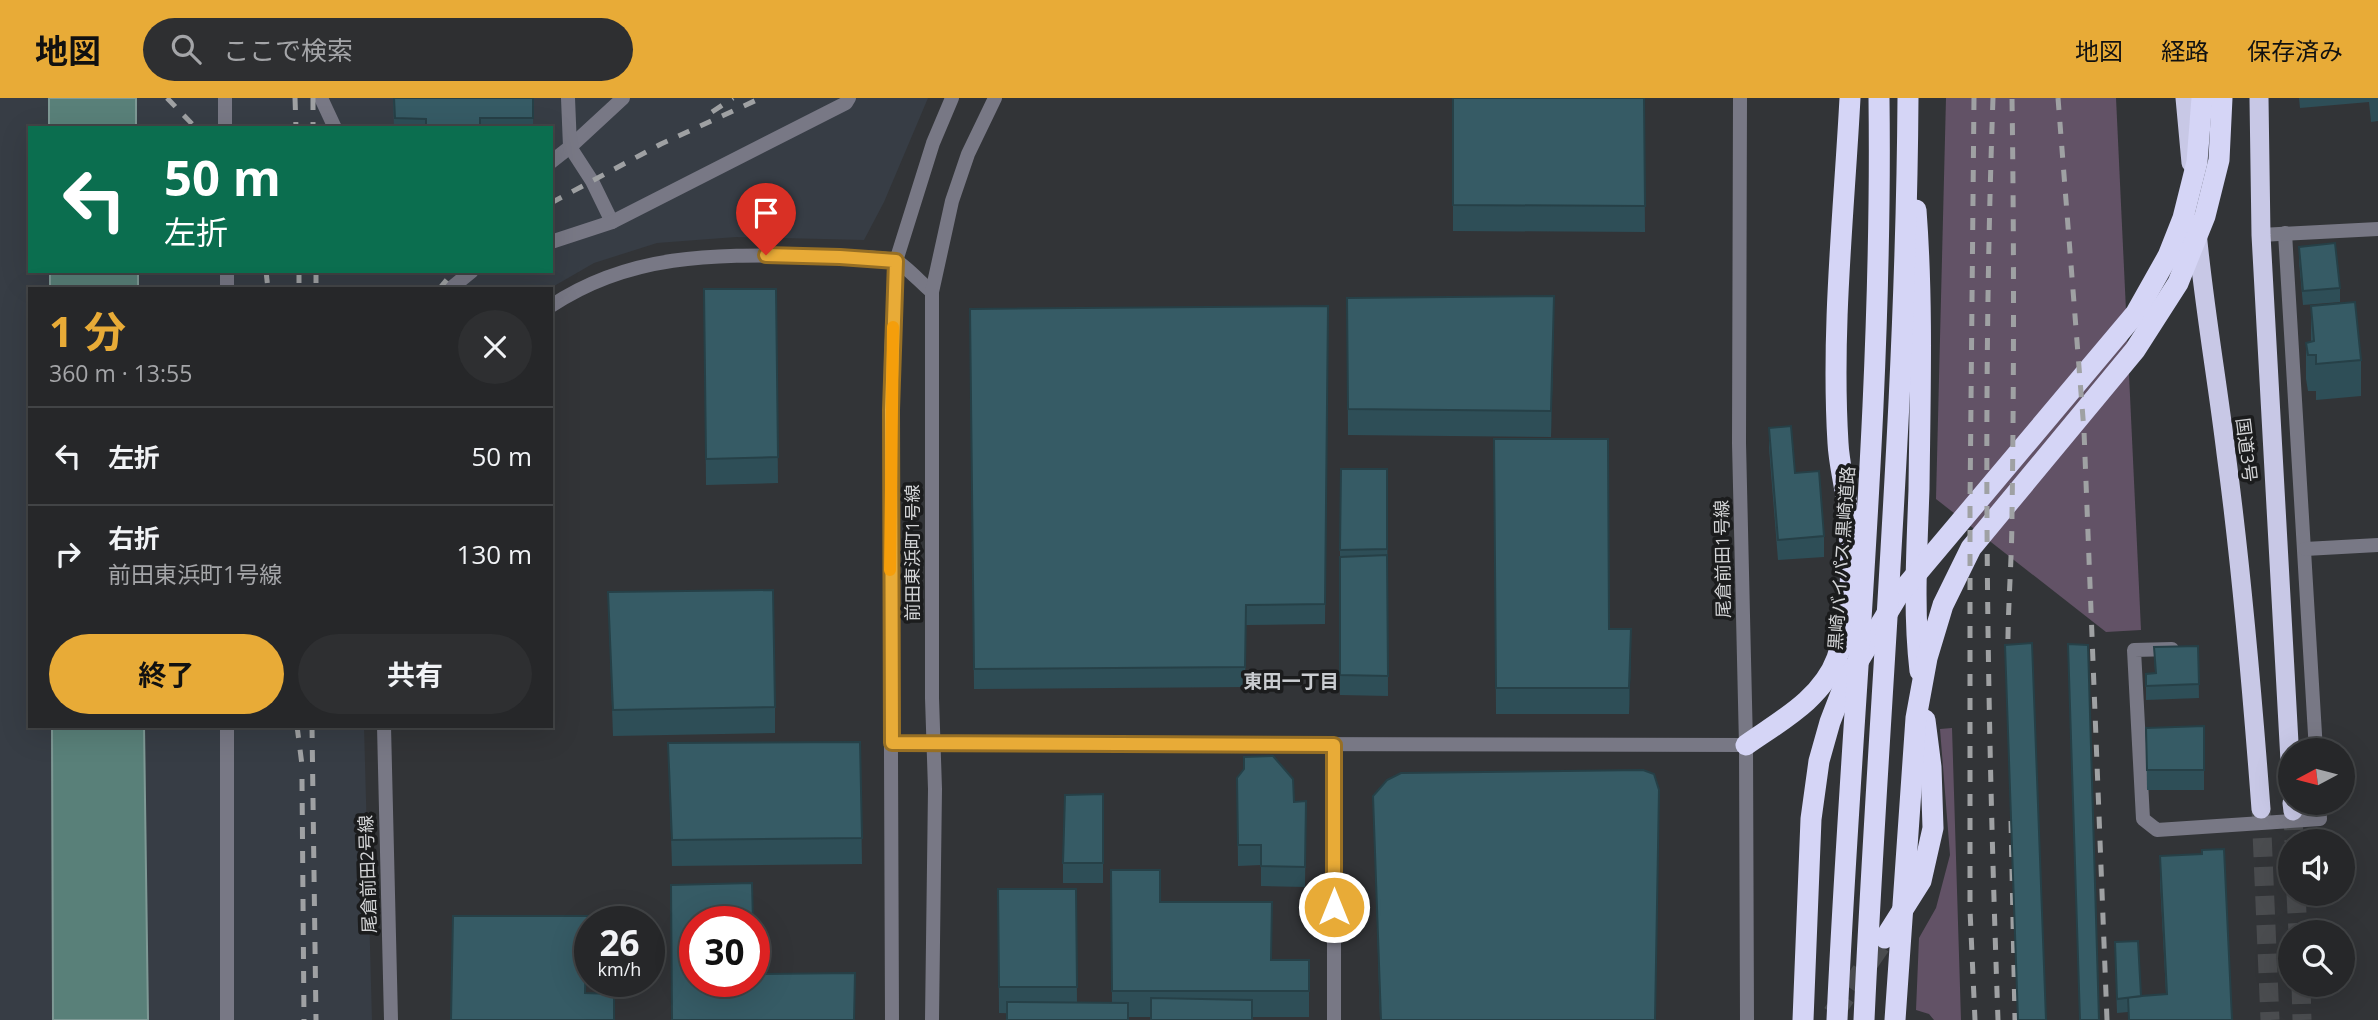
<!DOCTYPE html>
<html lang="ja">
<head>
<meta charset="utf-8">
<style>
	:root { --surface:#262729; --page:#2e2f31; --text:#f1f3f6; --muted:#a4a5a8; --line:#424446; --accent:#e8ab37 }
	body { margin:0; font-family:"Open Sans","Noto Sans JP",sans-serif; background:var(--page); color:var(--text); height:100vh; display:flex; flex-direction:column; font-size:26px; white-space:nowrap }
	* { box-sizing:border-box; margin:0 }
	p { font-size:23px; color:var(--muted) }
	.icon { flex:none; width:38px; height:38px; fill:none; stroke:currentColor; stroke-width:2; stroke-linecap:round; stroke-linejoin:round }
	.map { position:relative; flex:1; overflow:hidden }
	.side { position:absolute; left:28px; top:189px; width:525px; height:441px; display:flex; flex-direction:column; background:var(--surface); border-radius:0px; box-shadow:0 7px 28px #0002,0 0 0 2px var(--line) }
	.side>* { flex:none }
	.guide { position:absolute; left:28px; top:28px; width:525px; height:147px; border-radius:0px; box-shadow:0 7px 28px #0002,0 0 0 2px var(--line); background:#0b6e4f; color:#fff; overflow:hidden }
	.needle { width:46px; rotate:263deg }
	.buttons { position:absolute; left:2278px; top:640px; display:grid; gap:14px }
	.buttons a { display:grid; place-items:center; width:77px; height:77px; border-radius:50%; background:var(--surface); box-shadow:0 7px 28px #0002,0 0 0 2px var(--line); font-size:35px }
	.speed { position:absolute; left:574px; top:808px; display:flex; gap:14px; font-size:35px; font-weight:700; text-align:center }
	.speed>* { display:grid; place-content:center; width:91px; height:91px; border-radius:50%; background:var(--surface); box-shadow:0 7px 28px #0002,0 0 0 2px var(--line); line-height:1 }
	.speed small { font-size:18px; font-weight:400 }
	.speed .limit { border:10px solid #d22; background:#fff; color:#111 }
	.pin { position:absolute; display:grid; place-items:center; width:60px; height:60px; color:#fff; margin:-72px -30px; border-radius:50% 50% 50% 0; rotate:-45deg; box-shadow:0 0 7px #0007 }
	.pin .icon { rotate:45deg }
	.me { position:absolute; width:77px; margin:-38px; rotate:0deg; stroke-linejoin:round; filter:drop-shadow(0 0 5px #0008) }
	.turn { display:flex; align-items:center; gap:24px; height:147px; padding:0 21px; font-size:32px }
	.turn .icon { width:91px; height:91px; stroke-width:2.5 }
	.turn b { display:block; font-size:49px; line-height:60px }
	.round { display:grid; place-items:center; flex:none; width:74px; height:74px; border-radius:37px; background:var(--page) }
	.head { display:flex; align-items:center; justify-content:space-between; height:119px; padding:0 21px }
	h1 { font-size:42px; font-weight:700; line-height:52px; color:var(--accent) }
	.button { display:flex; gap:14px; margin-top:auto; padding:14px 21px }
	.button a { flex:1; height:80px; border-radius:42px; background:var(--accent); color:#111; font-size:28px; font-weight:700; line-height:80px; text-align:center }
	.button a+a { background:var(--page); color:var(--text) }
	ul { padding:0; list-style:none }
	li { display:flex; align-items:center; gap:21px; height:98px; padding:0 21px; border-top:2px solid var(--line) }
	li div { flex:1 }
	li b { display:block; font-size:26px }
	li em { font-style:normal }
	header { display:flex; align-items:center; gap:42px; box-sizing:border-box; height:98px; padding:0 35px; background:var(--accent); color:#111 }
	header strong { font-size:33px }
	nav { display:flex; gap:38px; margin-inline-start:auto; font-size:24px }
	.search { width:490px; height:63px; background:var(--page); display:flex; align-items:center; gap:18px; box-sizing:border-box; padding:0 24px; border-radius:38px; color:var(--muted); font-size:26px }
	.map>svg:first-child { display:block }
	.built { fill:#373d45; fill-rule:evenodd }
	.green { fill:#625266 }
	.water { fill:#598079; stroke:#7e9995; stroke-width:2 }
	.lines { fill:none; stroke-linecap:round; stroke-linejoin:round }
	.trunk-tunnel { stroke:#4a4c4f; stroke-width:19; stroke-dasharray:19 10; stroke-linecap:butt }
	.motorway-tunnel { stroke:#4a4c4f; stroke-width:21; stroke-dasharray:21 10; stroke-linecap:butt }
	.minor { stroke:#787885; stroke-width:14 }
	.tertiary { stroke:#787885; stroke-width:14 }
	.trunk { stroke:#c8c8e6; stroke-width:19 }
	.motorway { stroke:#d5d5f6; stroke-width:21 }
	.rail { stroke:#9fa1a3; stroke-width:5; stroke-dasharray:12 12; stroke-linecap:butt }
	.wall { fill:#2e4e57 }
	.shaded-wall { fill:#264047 }
	.building { fill:#365b65; stroke:#264047; stroke-width:2 }
	.route-casing { stroke:#976f24; stroke-width:18 }
	.route { stroke:#e8ab37; stroke-width:12 }
	.slow { stroke:#f59e0b; stroke-width:12 }
	.labels { text-anchor:middle; stroke-width:7; stroke-linejoin:round; paint-order:stroke }
	.street-label { font-size:18px; fill:#d3d4d6; stroke:#1b1c1d }
	.neighbourhood-label { font-size:19px; font-weight:bold; fill:#cacdd1; stroke:#1b1c1d }
</style>
</head>
<body>
<header>
<strong>地図</strong>
<div class="search"><svg class="icon" aria-label="search" viewBox="0 0 24 24"><circle cx="10" cy="10" r="6"/><path d="M15 15l6 6"/></svg>ここで検索</div>
<nav><a>地図</a><a>経路</a><a>保存済み</a></nav>
</header>
<div class="map">
<svg width="2378" height="922" viewBox="0 0 2378 922">
	<rect width="100%" height="100%" fill="#323437"/>
	<path class="built" d="M0,0H928L884,104L864,142L736,139L657,145L594,165L549,191H30V628H364L372,922H0ZM30,30H551V173H30Z"/>
	<g class="green">
		<path d="M1946,0H2116L2141,532L2106,534L1936,401Z"/>
		<path d="M1952,630L1961,922H1934L1929,916L1916,912L1919,840L1936,810L1950,757L1940,631Z"/>
	</g>
	<g class="water">
		<rect x="49" y="0" width="87" height="30"/>
		<rect x="50" y="173" width="88" height="18"/>
		<path d="M52,628H144L148,922H53Z"/>
	</g>
	<g class="lines">
		<g class="trunk-tunnel">
			<path d="M2261,711L2270,922"/>
			<path d="M2293,713L2294,744"/>
			<path d="M2296,796L2298,835"/>
			<path d="M2301,887L2302,922"/>
		</g>
		<path class="motorway-tunnel" d="M1833,916L1885,840"/>
		<g class="minor">
			<path d="M225,0V30"/>
			<path d="M321,0L335,30"/>
			<path d="M551,64L570,49L568,0"/>
			<path d="M612,124L592,83L570,49L623,0"/>
			<path d="M2285,135L2316,653"/>
			<path d="M2261,137L2378,131"/>
			<path d="M551,144L612,124L846,5L849,0"/>
			<path d="M227,173V191"/>
			<path d="M450,191L472,173"/>
			<path d="M2305,451L2378,447"/>
			<path d="M2172,551L2134,552L2143,721L2157,732L2320,721L2319,705"/>
			<path d="M227,922V628"/>
			<path d="M1334,922V647"/>
		</g>
		<g class="tertiary">
			<path d="M1740,0L1739,345L1746,647L1747,922"/>
			<path d="M551,208C635,152 724,157 821,158C835,159 884,158 896,163C905,167 923,187 932,194"/>
			<path d="M384,628L391,922"/>
			<path d="M892,645L1746,647"/>
			<path d="M892,922L890,394L891,258L896,163L933,45L952,0"/>
			<path d="M932,922L935,691L932,600V194L952,103L968,56L995,0"/>
		</g>
		<g class="trunk">
			<path d="M2185,0L2191,65"/>
			<path d="M2259,0L2261,137L2291,681"/>
			<path d="M2197,134C2204,208 2217,281 2226,355C2242,473 2252,592 2261,711"/>
			<path d="M2292,705L2293,713"/>
		</g>
		<g class="motorway">
			<path d="M1916,112C1923,205 1920,298 1919,391C1917,452 1913,512 1920,573"/>
			<path d="M1746,647C1780,623 1822,601 1837,560C1854,512 1852,459 1847,408C1845,387 1839,366 1838,345C1831,231 1844,114 1850,0"/>
			<path d="M1885,840L1921,783L1933,730L1931,669L1925,622"/>
			<path d="M1803,922L1811,721L1819,663L1830,624L1845,585L1897,499L2136,215L2168,158L2183,120L2197,64L2202,0"/>
			<path d="M1837,922C1851,615 1883,308 1879,0"/>
			<path d="M1864,922C1878,615 1906,308 1908,0"/>
			<path d="M1895,922L1916,620L1927,560L1943,507L1971,450L2135,252L2178,185L2205,118L2219,62L2222,0"/>
		</g>
		<g class="rail">
			<path d="M167,0L196,30"/>
			<path d="M295,0L296,30"/>
			<path d="M313,0V30"/>
			<path d="M1974,0L1970,406V812L1975,922"/>
			<path d="M1993,0C1982,307 1987,615 1998,922"/>
			<path d="M2058,0L2084,333L2107,922"/>
			<path d="M712,14L733,0"/>
			<path d="M551,105L661,46L761,0"/>
			<path d="M266,173L268,191"/>
			<path d="M299,173V191"/>
			<path d="M316,173V191"/>
			<path d="M439,191L454,173"/>
			<path d="M2008,565C2007,515 2012,466 2012,416C2014,277 2014,139 2012,0"/>
			<path d="M297,628L302,667"/>
			<path d="M312,628L316,922"/>
			<path d="M302,681L304,922"/>
			<path d="M2011,723L2015,922"/>
		</g>
	</g>
	<g class="wall">
		<path d="M393,0H533V30H394Z"/>
		<path d="M1453,0H1644L1645,134L1453,133Z"/>
		<path d="M2299,0H2378V23L2371,24L2369,4L2300,10Z"/>
		<path d="M2299,149L2340,190V204L2303,207L2299,163Z"/>
		<path d="M704,191H776L778,385L706,387Z"/>
		<path d="M1347,200L1554,224L1551,339L1348,337Z"/>
		<path d="M1328,208L1325,526L1246,527L1245,589L974,591L970,211Z"/>
		<path d="M2311,208L2361,262V298L2316,302V293H2308L2306,281V245L2311,244Z"/>
		<path d="M1769,330L1824,438V459L1778,462L1769,350Z"/>
		<path d="M1494,341L1609,531L1631,557L1629,616H1496Z"/>
		<path d="M1387,371L1388,598L1340,597V452Z"/>
		<path d="M608,494L775,609V635L613,638Z"/>
		<path d="M2198,548L2199,600L2146,602V576L2155,575L2154,549Z"/>
		<path d="M2204,628V692H2147L2146,630Z"/>
		<path d="M860,644L862,766L672,768L668,645Z"/>
		<path d="M1237,680L1294,704L1306,703L1305,789L1261,788V767L1238,768Z"/>
		<path d="M1103,696V785H1063V765Z"/>
		<path d="M1373,698L1655,922H1380Z"/>
		<path d="M2160,758L2232,922H2128V914L2117,915L2115,858L2141,898L2166,896L2160,784Z"/>
		<path d="M1111,772L1160,804L1272,862H1309V919H1128L999,915L998,791H1076L1077,904L1112,905Z"/>
		<path d="M590,824V871H586L585,895L451,922Z"/>
	</g>
	<g class="shaded-wall">
		<path d="M1554,198V224L1551,339V313Z"/>
		<path d="M1631,531V557L1629,616V590Z"/>
	</g>
	<g class="building">
		<path d="M394,0H533V20H480V30H426V21L395,20Z"/>
		<path d="M1453,0H1644L1645,108L1453,107Z"/>
		<path d="M2335,145L2340,190L2303,193L2299,149Z"/>
		<path d="M704,191H776L778,359L706,361Z"/>
		<path d="M1554,198L1551,313L1348,311L1347,200Z"/>
		<path d="M2355,204L2361,262L2316,266V257H2308L2306,245L2314,243L2311,208Z"/>
		<path d="M1328,208L1325,506L1246,507L1245,569L974,571L970,211Z"/>
		<path d="M1791,328L1795,375L1819,373L1824,438L1778,442L1769,330Z"/>
		<path d="M1494,341H1608L1609,531H1631L1629,590H1496Z"/>
		<path d="M1341,371H1387V451L1340,452Z"/>
		<path d="M1387,457L1388,578L1340,577V459Z"/>
		<path d="M773,492L775,609L613,612L608,494Z"/>
		<path d="M2032,545L2046,922H2018L2005,547Z"/>
		<path d="M2068,546L2088,547L2099,922H2080Z"/>
		<path d="M2198,548L2199,586L2146,588V576L2156,575L2154,549Z"/>
		<path d="M2204,628V672H2147L2146,630Z"/>
		<path d="M860,644L862,740L672,742L668,645Z"/>
		<path d="M1273,658L1293,681L1294,704L1306,703L1305,769L1261,768V747H1238L1237,680L1244,671V659Z"/>
		<path d="M1643,672L1654,676L1659,692L1655,922H1381L1373,698L1387,682L1401,675Z"/>
		<path d="M1103,696V765H1063L1065,697Z"/>
		<path d="M2224,751L2232,922H2129L2128,899L2167,896L2160,758L2202,756V752Z"/>
		<path d="M1111,772H1160V804H1272L1271,862H1309V893H1112Z"/>
		<path d="M752,785L753,824H695V884H754V876L855,875L854,922H672L671,787Z"/>
		<path d="M998,791H1076L1077,889H999Z"/>
		<path d="M453,818H596V824H590V845H586L585,895L614,896V922H451Z"/>
		<path d="M2138,843L2141,898L2117,901L2115,844Z"/>
		<path d="M1151,900L1252,902V922H1151Z"/>
		<path d="M1007,904L1128,905V922H1007Z"/>
	</g>
	<g class="lines">
		<g class="route-casing">
			<path id="route" d="M766,157L840,159L896,163L891,312L892,645L1334,647V809"/>
		</g>
		<use href="#route" class="route"/>
		<path class="slow" d="M890,472L893,229"/>
	</g>
	<g class="labels">
		<g class="street-label">
			<text transform="translate(2246 352) rotate(83)" y="6">国道3号</text>
			<text transform="translate(913 455) rotate(-90)" y="6">前田東浜町1号線</text>
			<text transform="translate(1842 460) rotate(-86)" y="6">黒崎バイパス;黒崎道路</text>
			<text transform="translate(1723 461) rotate(-91)" y="6">尾倉前田1号線</text>
			<text transform="translate(368 776) rotate(-92)" y="6">尾倉前田2号線</text>
		</g>
		<g class="neighbourhood-label">
			<text x="1291" y="590">東田一丁目</text>
		</g>
	</g>
</svg>
<div class="buttons">
<a><svg class="needle" viewBox="-14 -14 28 28"><path d="M0-13l5 13h-10z" fill="#e53935"/><path d="M0 13l5-13h-10z" fill="#a4a5a8"/></svg></a>
<a><svg class="icon" aria-label="sound" viewBox="0 0 24 24"><path d="M4 9h4l5-4v14l-5-4H4zM17 9q2 3 0 6"/></svg></a>
<a><svg class="icon" aria-label="search" viewBox="0 0 24 24"><circle cx="10" cy="10" r="6"/><path d="M15 15l6 6"/></svg></a>
</div>
<div class="speed"><div>26<small>km/h</small></div><div class="limit">30</div></div>
<div class="pin" style="left:766px;top:157px;background:#d93025"><svg class="icon" aria-label="arrive" viewBox="0 0 24 24"><path d="M6 21V4h12l-3 4 3 4H6"/></svg></div>
<svg class="me" style="left:1334px;top:809px" viewBox="-20 -20 40 40"><circle r="17" fill="#e8ab37" stroke="#fff" stroke-width="3"/><path d="M0-11L8 9 0 5-8 9z" fill="#fff"/></svg>
<div class="guide">
<div class="turn"><svg class="icon" aria-label="left" viewBox="0 0 24 24"><path d="M17 20v-9H6M10 6l-5 5 5 5"/></svg><div><b>50 m</b>左折</div></div>
</div>
<section class="side">
<div class="head"><div><h1>1 分</h1><p>360 m · 13:55</p></div><a class="round"><svg class="icon" aria-label="close" viewBox="0 0 24 24"><path d="M6 6l12 12M18 6L6 18"/></svg></a></div>
<ul>
<li><svg class="icon" aria-label="left" viewBox="0 0 24 24"><path d="M17 20v-9H6M10 6l-5 5 5 5"/></svg><div><b>左折</b></div><em>50 m</em></li>
<li><svg class="icon" aria-label="right" viewBox="0 0 24 24"><path d="M7 20v-9h11M14 6l5 5-5 5"/></svg><div><b>右折</b><p>前田東浜町1号線</p></div><em>130 m</em></li>
</ul>
<div class="button"><a>終了</a><a>共有</a></div>
</section>
</div>
</body>
</html>
